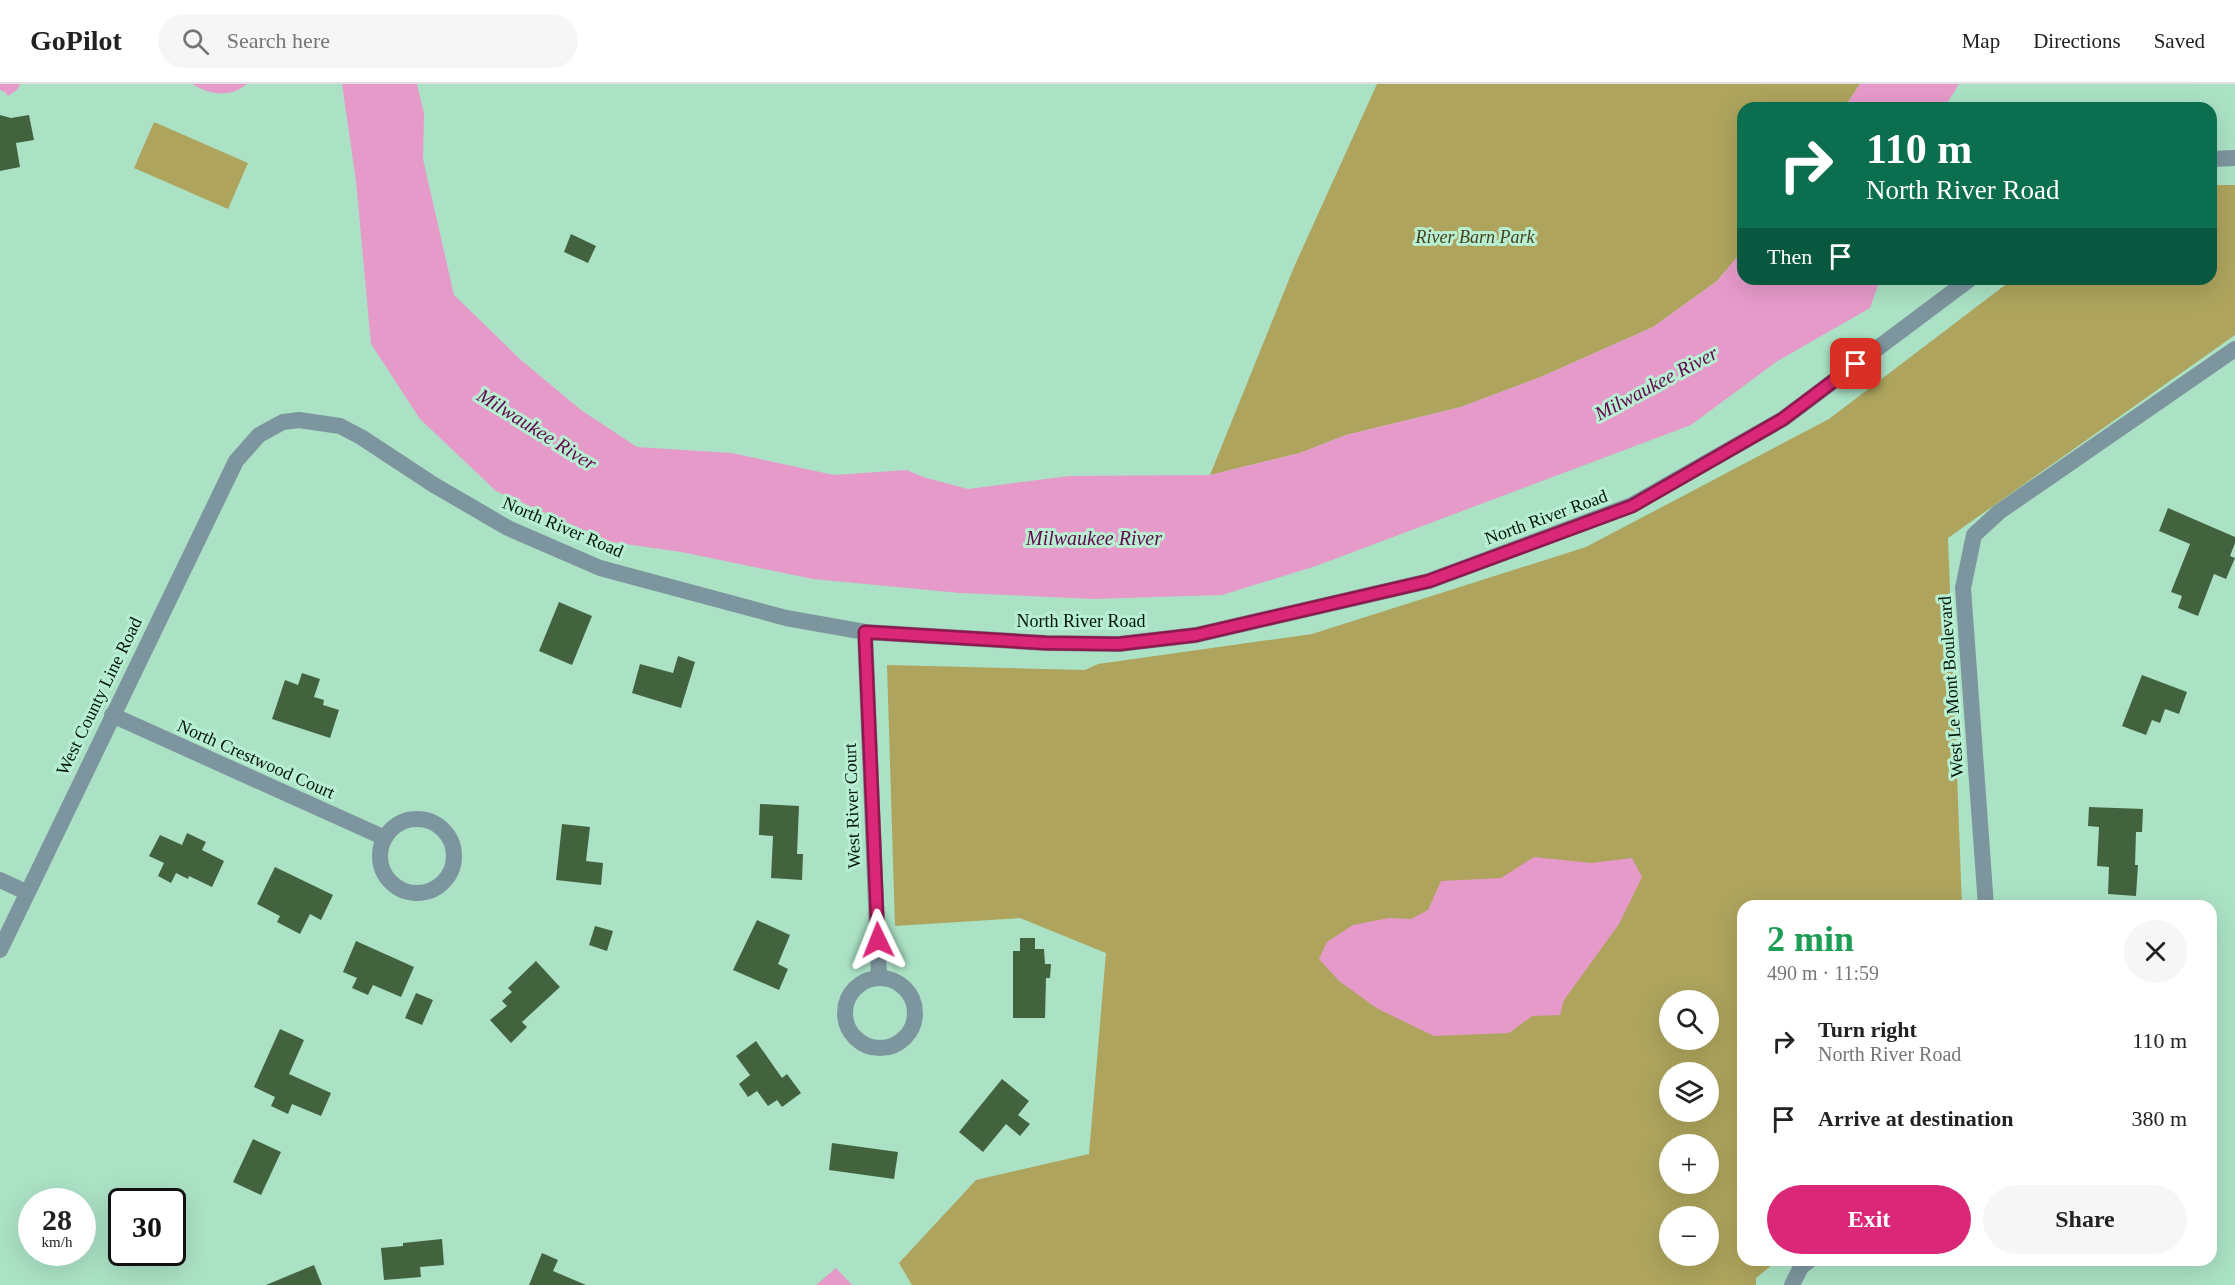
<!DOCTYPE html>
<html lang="en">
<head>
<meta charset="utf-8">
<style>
	:root { --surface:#fff; --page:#f6f6f6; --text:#222; --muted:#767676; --line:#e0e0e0; --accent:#db2777 }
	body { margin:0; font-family:"Times New Roman",serif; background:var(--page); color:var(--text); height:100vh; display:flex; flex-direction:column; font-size:22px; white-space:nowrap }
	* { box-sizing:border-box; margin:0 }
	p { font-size:20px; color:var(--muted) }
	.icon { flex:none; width:33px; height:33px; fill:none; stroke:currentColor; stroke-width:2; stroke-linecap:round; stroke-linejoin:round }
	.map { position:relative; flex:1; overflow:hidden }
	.side { position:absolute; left:1737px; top:816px; width:480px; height:366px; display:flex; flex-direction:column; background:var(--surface); border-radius:18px; box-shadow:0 6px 24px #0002 }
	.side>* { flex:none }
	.guide { position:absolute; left:1737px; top:18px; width:480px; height:183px; border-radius:18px; box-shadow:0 6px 24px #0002; background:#0b6e4f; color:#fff; overflow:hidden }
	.buttons { position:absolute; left:1659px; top:906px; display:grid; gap:12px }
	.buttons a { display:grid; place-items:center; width:60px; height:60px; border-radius:50%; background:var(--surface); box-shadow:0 6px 24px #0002; font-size:30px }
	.speed { position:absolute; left:18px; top:1104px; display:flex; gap:12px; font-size:30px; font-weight:700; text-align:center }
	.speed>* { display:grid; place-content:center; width:78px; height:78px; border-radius:50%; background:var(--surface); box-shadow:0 6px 24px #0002; line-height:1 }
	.speed small { font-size:15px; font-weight:400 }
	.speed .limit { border:3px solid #111; border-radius:9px; background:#fff; color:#111 }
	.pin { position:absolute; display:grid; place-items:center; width:51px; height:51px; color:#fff; margin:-26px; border-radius:12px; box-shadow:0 3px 9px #0006 }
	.me { position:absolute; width:66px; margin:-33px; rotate:358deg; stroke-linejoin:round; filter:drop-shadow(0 0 4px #0008) }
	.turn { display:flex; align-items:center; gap:21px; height:126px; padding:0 30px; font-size:27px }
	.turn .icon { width:78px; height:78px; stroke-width:2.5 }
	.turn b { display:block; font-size:42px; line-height:51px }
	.then { display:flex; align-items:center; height:57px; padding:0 30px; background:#0003; gap:12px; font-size:22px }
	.round { display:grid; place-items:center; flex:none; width:63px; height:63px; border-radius:32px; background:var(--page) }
	.head { display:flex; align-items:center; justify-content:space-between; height:102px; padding:0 30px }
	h1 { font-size:36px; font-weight:700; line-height:45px; color:#1e9e55 }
	.primary-button { display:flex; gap:12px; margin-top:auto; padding:12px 30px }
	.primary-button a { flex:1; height:69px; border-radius:36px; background:var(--accent); color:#fff; font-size:24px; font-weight:700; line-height:69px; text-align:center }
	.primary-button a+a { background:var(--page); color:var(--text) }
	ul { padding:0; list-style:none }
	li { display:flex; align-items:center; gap:18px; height:78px; padding:0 30px }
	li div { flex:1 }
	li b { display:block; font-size:22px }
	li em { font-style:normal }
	header { display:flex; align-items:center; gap:36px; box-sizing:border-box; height:84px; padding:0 30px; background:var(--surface); border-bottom:2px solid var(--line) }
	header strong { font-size:28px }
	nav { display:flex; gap:33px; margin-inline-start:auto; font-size:21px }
	.search { width:420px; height:54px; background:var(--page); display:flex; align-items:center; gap:15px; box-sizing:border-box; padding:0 21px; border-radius:33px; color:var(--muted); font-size:22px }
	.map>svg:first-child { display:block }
	.green { fill:#aea45d; fill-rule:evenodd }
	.water { fill:#e69aca }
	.building { fill:#43633f }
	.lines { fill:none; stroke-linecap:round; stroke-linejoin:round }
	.minor { stroke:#7d959e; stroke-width:16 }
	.tertiary { stroke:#7d959e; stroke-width:16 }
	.route-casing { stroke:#8e194d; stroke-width:15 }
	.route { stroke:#db2777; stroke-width:10 }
	.labels { text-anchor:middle; stroke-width:6; stroke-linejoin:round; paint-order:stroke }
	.park-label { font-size:18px; font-style:italic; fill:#46411c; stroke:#b8efd2 }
	.street-label { font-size:18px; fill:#02150b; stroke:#b8efd2 }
	.water-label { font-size:20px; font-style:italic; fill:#63074c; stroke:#b8efd2 }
</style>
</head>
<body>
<header>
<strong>GoPilot</strong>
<div class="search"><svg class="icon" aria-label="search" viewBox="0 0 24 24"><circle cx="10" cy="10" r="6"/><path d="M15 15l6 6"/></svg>Search here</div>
<nav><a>Map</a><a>Directions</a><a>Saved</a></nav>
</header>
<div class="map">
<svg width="2235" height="1201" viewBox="0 0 2235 1201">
	<rect width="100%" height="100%" fill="#abe2c5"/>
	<g class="green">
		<path d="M1377,0H1860L1844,24H1743V166L1717,197L1653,243L1543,292L1461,323L1346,351L1300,369L1210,391L1294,183Z"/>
		<path d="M154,38L248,79L228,125L134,84Z"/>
		<path d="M2211,101H2235V251L1948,454L1962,822H1743V1176H1778L1756,1194V1201H912L899,1179L976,1096L1089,1070L1106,869L1020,834L895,842L887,581L1085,586L1098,580L1312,550L1586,463L1829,335L2013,195H2211ZM1670,916H1708V956H1670ZM1670,988H1708V1028H1670ZM1670,1060H1708V1100H1670ZM1670,1132H1708V1172H1670Z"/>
	</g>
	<g class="water">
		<path d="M0,0H20L18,5L8,12L5,8L0,6Z"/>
		<path d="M192,0H247C230,14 210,11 192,0Z"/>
		<path d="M342,0H417L424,30L423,75L454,211L521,276L581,326L637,363L732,369L834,391L907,386L923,393L968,405L1069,392L1210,391L1300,369L1346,351L1461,323L1543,292L1653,243L1717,197L1743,166V195H1880L1870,224L1776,278L1691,341L1316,482L1222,511L1093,515L960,509L813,495L681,468L611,458L496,407L420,335L371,260L356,97Z"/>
		<path d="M1860,0H1959L1944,24H1844Z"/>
		<path d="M1534,773L1591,779L1632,774L1642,793L1619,840L1564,916L1560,931L1532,932L1509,949L1434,952L1378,925L1339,897L1319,875L1327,858L1353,841L1389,834L1411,835L1428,826L1441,797L1501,794Z"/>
		<path d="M836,1184L852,1201H816Z"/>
	</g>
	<g class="building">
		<path d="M0,31L11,34L29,31L34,56L16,59L20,83L0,87Z"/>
		<path d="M571,150L596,162L588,179L564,168Z"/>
		<path d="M2168,424L2235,453V459L2230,472L2235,474L2226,495L2214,490L2198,532L2178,524L2182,512L2171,508L2190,460L2159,447Z"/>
		<path d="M559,518L592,532L572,581L539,567Z"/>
		<path d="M678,572L695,578L681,624L632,609L640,580L673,589Z"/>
		<path d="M302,589L320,595L314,613L324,616L323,621L339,626L330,654L272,635L285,596L298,601Z"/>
		<path d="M2142,591L2187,608L2179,630L2165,625L2160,639L2152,636L2146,651L2122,642Z"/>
		<path d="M760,720L799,722L797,770H803L802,796L771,794L773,752L759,751Z"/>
		<path d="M2089,723L2143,725L2142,748H2136L2135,781H2138L2136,812L2108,810L2109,783L2097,782L2099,743L2088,742Z"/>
		<path d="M562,740L590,743L586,777L603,779L601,801L556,796Z"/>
		<path d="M187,749L206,758L202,766L224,777L212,803L189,792L188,795L176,789L171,799L158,792L164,779L149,772L160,751L182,761Z"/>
		<path d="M275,783L333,811L321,836L310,830L300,850L277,838L280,832L257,820Z"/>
		<path d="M757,836L790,851L778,880L788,885L779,906L733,886Z"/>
		<path d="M595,842L613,847L607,867L589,861Z"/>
		<path d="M1020,854H1035V865H1044L1045,880H1051L1050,894H1046L1045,934H1013V867H1020Z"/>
		<path d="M356,857L414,883L401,913L373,901L368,911L352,904L357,894L343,888Z"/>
		<path d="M536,877L560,903L522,938L527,943L511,959L490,936L507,922L502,917L512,908L508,904Z"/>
		<path d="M416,909L433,916L422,941L405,934Z"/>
		<path d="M280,945L304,956L289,990L331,1009L321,1032L292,1020L288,1030L271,1022L275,1013L254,1003Z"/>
		<path d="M756,957L782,994L787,990L801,1009L782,1023L777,1016L768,1022L757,1007L748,1013L739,1000L750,991L736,972Z"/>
		<path d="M1002,995L1029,1017L1018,1031L1030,1040L1020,1052L1006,1040L983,1068L959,1048Z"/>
		<path d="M253,1055L281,1068L261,1111L233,1098Z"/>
		<path d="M832,1059L898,1068L894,1095L829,1086Z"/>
		<path d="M442,1155L444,1181L420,1183L421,1193L384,1196L381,1164L403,1162V1159Z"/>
		<path d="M542,1169L558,1176L553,1187L586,1201H529Z"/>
		<path d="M314,1181L322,1201H266Z"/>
	</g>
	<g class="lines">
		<g class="minor">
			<path d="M865,548L879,894"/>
			<path d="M112,631L385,754"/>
			<circle cx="417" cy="772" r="37"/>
			<path d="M0,796L26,808"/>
			<path d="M1986,822L1963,504L1974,451L1999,428L2235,265"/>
			<circle cx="880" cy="929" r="35"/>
			<path d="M1792,1201L1801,1183L1810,1176"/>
		</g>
		<g class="tertiary">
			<path d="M2211,75L2235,74"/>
			<path d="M0,866L236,377L259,351L283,338L299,336L340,342L361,353L434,401L508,444L600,484L786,534L865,548L1046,559L1119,560L1196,551L1429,497L1632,421L1783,335L1970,195"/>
		</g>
	</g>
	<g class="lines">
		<g class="route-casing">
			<path id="route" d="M878,856L865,548L1046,559L1119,560L1196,551L1429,497L1632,422L1783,335L1856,280"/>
		</g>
		<use href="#route" class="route"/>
	</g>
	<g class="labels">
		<g class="park-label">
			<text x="1475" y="159">River Barn Park</text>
		</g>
		<g class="street-label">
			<text transform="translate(1546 433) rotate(-20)" y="6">North River Road</text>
			<text transform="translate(563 443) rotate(23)" y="6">North River Road</text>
			<text x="1081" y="543">North River Road</text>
			<text transform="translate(1951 603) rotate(-94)" y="6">West Le Mont Boulevard</text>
			<text transform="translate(99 612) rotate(-64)" y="6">West County Line Road</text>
			<text transform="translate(256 675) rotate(24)" y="6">North Crestwood Court</text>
			<text transform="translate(852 722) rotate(-92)" y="6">West River Court</text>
		</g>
		<g class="water-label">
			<text transform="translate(1656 299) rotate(-28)" y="7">Milwaukee River</text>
			<text transform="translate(537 345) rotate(32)" y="7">Milwaukee River</text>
			<text x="1094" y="461">Milwaukee River</text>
		</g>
	</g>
</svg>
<div class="buttons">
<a><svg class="icon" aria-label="search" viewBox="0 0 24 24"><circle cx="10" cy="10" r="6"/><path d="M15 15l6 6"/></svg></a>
<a><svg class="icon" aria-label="layers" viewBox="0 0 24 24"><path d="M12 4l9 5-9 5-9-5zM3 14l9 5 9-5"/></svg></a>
<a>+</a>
<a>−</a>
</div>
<div class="speed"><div>28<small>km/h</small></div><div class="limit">30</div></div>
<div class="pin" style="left:1856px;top:280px;background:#d93025"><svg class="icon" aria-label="arrive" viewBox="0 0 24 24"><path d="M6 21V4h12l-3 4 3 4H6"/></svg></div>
<svg class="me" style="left:878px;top:856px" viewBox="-20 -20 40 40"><path d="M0-17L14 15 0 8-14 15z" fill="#db2777" stroke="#fff" stroke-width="4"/></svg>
<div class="guide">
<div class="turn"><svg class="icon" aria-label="right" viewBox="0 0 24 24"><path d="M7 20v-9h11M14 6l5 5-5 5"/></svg><div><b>110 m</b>North River Road</div></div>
<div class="then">Then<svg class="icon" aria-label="arrive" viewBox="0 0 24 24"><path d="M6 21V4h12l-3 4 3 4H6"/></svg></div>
</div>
<section class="side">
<div class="head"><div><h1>2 min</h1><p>490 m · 11:59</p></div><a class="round"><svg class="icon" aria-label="close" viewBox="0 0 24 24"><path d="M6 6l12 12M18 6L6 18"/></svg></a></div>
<ul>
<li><svg class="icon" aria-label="right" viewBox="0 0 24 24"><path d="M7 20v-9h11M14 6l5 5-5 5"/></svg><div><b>Turn right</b><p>North River Road</p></div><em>110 m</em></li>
<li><svg class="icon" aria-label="arrive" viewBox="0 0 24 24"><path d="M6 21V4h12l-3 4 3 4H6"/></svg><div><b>Arrive at destination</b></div><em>380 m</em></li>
</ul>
<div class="primary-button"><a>Exit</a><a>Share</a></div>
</section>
</div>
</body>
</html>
